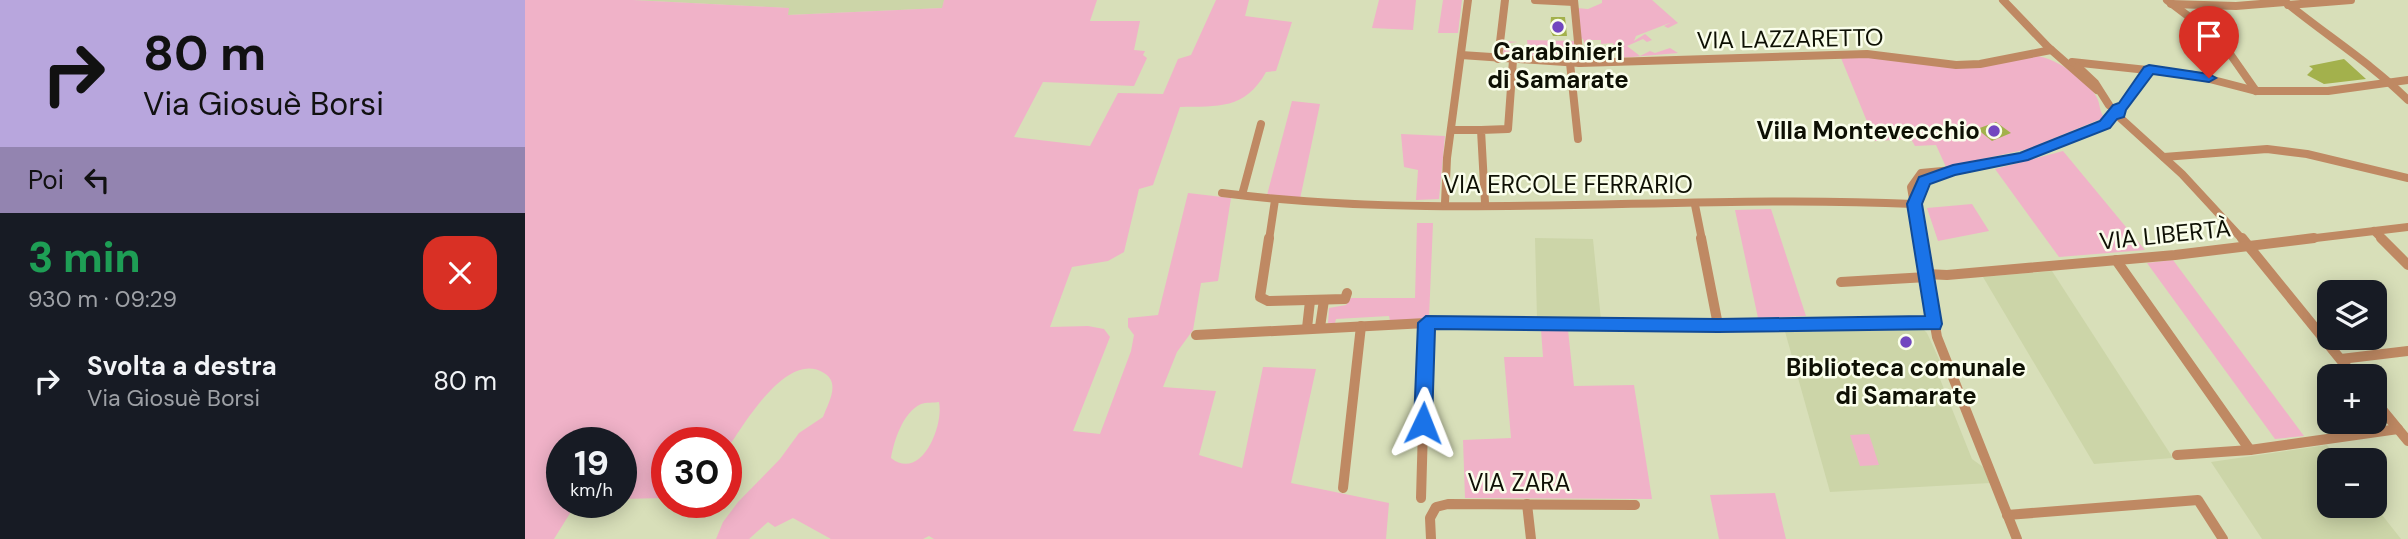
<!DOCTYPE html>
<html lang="it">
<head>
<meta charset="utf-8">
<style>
	:root { --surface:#171b24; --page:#20242c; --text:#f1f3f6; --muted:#9ea1a6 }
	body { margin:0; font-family:"DM Sans",sans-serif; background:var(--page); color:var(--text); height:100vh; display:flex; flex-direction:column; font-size:26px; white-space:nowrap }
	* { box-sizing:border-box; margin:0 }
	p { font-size:23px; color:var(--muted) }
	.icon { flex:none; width:38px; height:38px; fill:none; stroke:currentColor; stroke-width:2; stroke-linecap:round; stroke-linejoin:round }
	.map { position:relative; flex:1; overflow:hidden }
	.details { display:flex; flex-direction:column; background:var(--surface); width:525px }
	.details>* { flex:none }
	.top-card { background:#b8a6dd; color:#111; overflow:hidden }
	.controls { position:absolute; left:1792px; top:280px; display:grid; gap:14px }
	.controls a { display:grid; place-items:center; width:70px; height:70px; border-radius:14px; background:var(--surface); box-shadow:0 4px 18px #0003; font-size:35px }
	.speed { position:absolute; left:21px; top:427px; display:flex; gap:14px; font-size:35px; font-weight:700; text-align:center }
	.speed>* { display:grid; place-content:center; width:91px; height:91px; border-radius:50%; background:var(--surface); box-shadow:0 4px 18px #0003; line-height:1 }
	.speed small { font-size:18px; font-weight:400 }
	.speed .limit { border:10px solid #d22; background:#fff; color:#111 }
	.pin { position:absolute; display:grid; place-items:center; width:60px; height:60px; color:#fff; margin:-72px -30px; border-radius:50% 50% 50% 0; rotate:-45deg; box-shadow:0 0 7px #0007 }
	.pin .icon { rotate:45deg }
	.me { position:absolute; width:77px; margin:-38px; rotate:2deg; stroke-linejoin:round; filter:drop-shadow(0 0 5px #0008) }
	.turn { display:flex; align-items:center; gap:24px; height:147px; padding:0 28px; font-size:32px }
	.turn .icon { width:91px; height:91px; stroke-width:2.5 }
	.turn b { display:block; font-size:49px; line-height:60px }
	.then { display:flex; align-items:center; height:66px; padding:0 28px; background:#0003; gap:14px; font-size:26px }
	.round { display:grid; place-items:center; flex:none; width:74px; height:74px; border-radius:21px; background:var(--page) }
	.headline { display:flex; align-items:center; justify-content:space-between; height:119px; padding:0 28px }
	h1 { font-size:42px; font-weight:800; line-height:52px; color:#1e9e55 }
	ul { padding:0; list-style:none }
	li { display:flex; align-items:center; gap:21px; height:98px; padding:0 28px }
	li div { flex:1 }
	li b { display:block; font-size:26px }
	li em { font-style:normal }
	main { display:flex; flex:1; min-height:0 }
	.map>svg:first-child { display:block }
	.built { fill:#ccd5a8 }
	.green { fill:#f0b2c8; fill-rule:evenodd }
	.building { fill:#a3b14c }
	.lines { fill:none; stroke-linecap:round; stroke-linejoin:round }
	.minor-far1 { stroke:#bf8963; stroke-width:8 }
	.minor { stroke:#bf8963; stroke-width:10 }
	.route { fill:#1a73e8; stroke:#114b97; stroke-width:2 }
	.poi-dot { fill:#7247bf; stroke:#fafeeb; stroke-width:2.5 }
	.labels { text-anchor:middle; stroke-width:5; stroke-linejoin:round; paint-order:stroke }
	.street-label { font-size:24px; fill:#0e1004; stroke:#fafeeb }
	.poi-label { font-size:24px; font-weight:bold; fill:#0e1004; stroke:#fafeeb }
</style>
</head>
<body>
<main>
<section class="details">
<div class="top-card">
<div class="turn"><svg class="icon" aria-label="right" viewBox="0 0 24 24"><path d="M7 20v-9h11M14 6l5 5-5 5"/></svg><div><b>80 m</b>Via Giosuè Borsi</div></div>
<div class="then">Poi<svg class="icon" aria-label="left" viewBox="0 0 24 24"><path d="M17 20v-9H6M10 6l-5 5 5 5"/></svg></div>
</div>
<div class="headline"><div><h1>3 min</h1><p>930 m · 09:29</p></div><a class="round" style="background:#d93025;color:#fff"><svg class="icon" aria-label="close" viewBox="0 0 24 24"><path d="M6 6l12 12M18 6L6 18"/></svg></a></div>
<ul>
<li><svg class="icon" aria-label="right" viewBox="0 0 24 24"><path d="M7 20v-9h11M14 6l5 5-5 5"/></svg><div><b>Svolta a destra</b><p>Via Giosuè Borsi</p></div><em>80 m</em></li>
</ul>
</section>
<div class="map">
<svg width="1883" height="539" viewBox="0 0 1883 539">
	<rect width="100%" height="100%" fill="#d8dfb9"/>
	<g class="built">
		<path d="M108,0H419L418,8L262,15L263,8Z"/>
		<path d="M1010,238L1068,239L1076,320L1012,319Z"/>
		<path d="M1527,271L1648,458L1569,464L1458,277Z"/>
		<path d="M1373,324L1398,329L1402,333L1418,368L1411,369L1447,459L1458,467L1465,483L1305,492L1259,328L1285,327L1287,332L1375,330Z"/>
		<path d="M1802,445L1814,460H1804V506H1850L1876,539H1737L1686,462Z"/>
	</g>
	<g class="green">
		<path d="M0,0H108L264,8L263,15L417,8L419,0H572L565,21H615L609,50L620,51L618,55L622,58L609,86L518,82L489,137L565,146L593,93L638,94L653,59L666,55L691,0H724L720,16L767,22L751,71L741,72C720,110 693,106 655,107L628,185L614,189L599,252L583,261L547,267L525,327L563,326L579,329L585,337L548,431L575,434L606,351L609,335L603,327V318L633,315L663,193L706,198L693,281L676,283L668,330L652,352L638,387L691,391L674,455L717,468L738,367L791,369L766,483L864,503L861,539H409L404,536L398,539H306L268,518L250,527L243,522L224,539H191L198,522L213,502L255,459L274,433L298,417C303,403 316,383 299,373C262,349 218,426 201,451V443H142L140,498L96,499V443H37V502H52L29,539H0ZM414,402C419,426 396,482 366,458C369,441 378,412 396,404C401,402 409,403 414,402Z"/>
		<path d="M854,0H891L888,30L847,28Z"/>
		<path d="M918,0H937L933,33H913Z"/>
		<path d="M1077,0H1127L1153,23L1143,28L1139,26L1145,23L1142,24L1111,36L1109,41L1120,34L1127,40L1122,42L1118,39L1102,46L1115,56L1125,51L1130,53L1145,48L1153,53L1095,58L1088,43L1076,44V40H1063L1068,54H1089L1086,59H1064L1058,39L1055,38L1052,8L1063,9L1077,3Z"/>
		<path d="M1002,40L1049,41L1051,58L978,54L979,41L993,42L984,43L983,49L1003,50Z"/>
		<path d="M1512,56C1531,58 1566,82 1573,100C1575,106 1575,111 1578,116L1576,119L1503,149L1421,167L1411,145L1390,146L1386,139L1350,141L1316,58L1351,57L1419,67Z"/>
		<path d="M767,101L795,104L775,199L742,195Z"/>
		<path d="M876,134L920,136L914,199L891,200L893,170L879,167Z"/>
		<path d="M1538,151L1620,250L1534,257L1470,169Z"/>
		<path d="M1447,204L1464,231L1413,241L1402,208Z"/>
		<path d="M1246,209L1281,316L1233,318L1210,210Z"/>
		<path d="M892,223H908L904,318L865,321L864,316L811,319L810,323H803L804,308L821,305L826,298H890Z"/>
		<path d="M1648,260L1779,436L1750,439L1622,263Z"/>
		<path d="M1016,330H1043L1049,386L1109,385L1127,499L940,498L938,440L986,438L979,357H1018Z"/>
		<path d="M1344,434L1354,465L1335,466L1325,435Z"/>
		<path d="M1250,493L1261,539H1194L1185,495Z"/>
	</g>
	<g class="building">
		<path d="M1026,17H1040L1042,36H1028L1025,30Z"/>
		<path d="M1819,59L1841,79L1799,84L1782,75L1788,69L1784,66Z"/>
		<path d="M1471,122L1486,133L1467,141L1452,129Z"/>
	</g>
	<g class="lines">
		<g class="minor-far1">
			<path d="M1010,0L1049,2"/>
			<path d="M1049,0L1055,63"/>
			<path d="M1478,0L1523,47L1572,90"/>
			<path d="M1642,0L1696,41L1731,91"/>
			<path d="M1758,0C1799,34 1846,63 1883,100"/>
			<path d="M1646,4L1711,6L1760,2"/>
			<path d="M1763,5L1826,0"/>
			<path d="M936,55L1055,63L1342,54L1431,65L1455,64L1526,50"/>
			<path d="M973,59L980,0"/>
			<path d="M1547,62L1669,75L1731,91H1803L1883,80"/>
			<path d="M1045,63L1053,139"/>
			<path d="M1553,67L1570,83L1584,105"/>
			<path d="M1593,108L1599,106L1624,70"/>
			<path d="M1592,115L1657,174L1718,240"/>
			<path d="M926,130H956"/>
			<path d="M1639,157L1742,149L1782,154L1883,178"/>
			<path d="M697,193C926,222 1159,193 1389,204"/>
			<path d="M717,195L736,124"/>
			<path d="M920,203L922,158L943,0"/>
			<path d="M960,203L956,130L983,129L988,60"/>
			<path d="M1390,203L1394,189L1407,176L1498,157L1580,125L1587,115"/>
			<path d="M1170,205L1177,240"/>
			<path d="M1849,231L1858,240"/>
			<path d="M744,240L750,200"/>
			<path d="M1395,240L1386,187L1396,173L1428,170"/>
			<path d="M1774,240L1883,227"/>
		</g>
		<g class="minor">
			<path d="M744,238L735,297L743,301L820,299L822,293"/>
			<path d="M1176,238L1193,325"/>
			<path d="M1395,238L1412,337L1492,539"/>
			<path d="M1717,238L1829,376"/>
			<path d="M1856,238L1883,265"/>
			<path d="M1591,260L1725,450"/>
			<path d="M1401,274L1422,275L1650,255L1789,238"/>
			<path d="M1316,282L1402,277"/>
			<path d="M795,327L799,300"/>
			<path d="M782,328L785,301"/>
			<path d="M671,335L901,323L1409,324"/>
			<path d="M1816,359L1883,351"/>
			<path d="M1850,401L1883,441"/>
			<path d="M1652,455L1725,450L1873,429"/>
			<path d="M818,488L836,326"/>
			<path d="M896,498L901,323"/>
			<path d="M1002,504L1006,539"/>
			<path d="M1482,515L1673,500L1698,539"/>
			<path d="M906,539L905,518L911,507L923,504L1110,505"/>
		</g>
	</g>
	<path class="route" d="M1624,65L1684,74L1691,78L1684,82L1628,74L1601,110L1599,117L1592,119L1585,128L1503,160L1430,175L1405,184L1397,204L1417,324L1415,329L1193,332L910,329L907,423L898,430L892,428L889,423L893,323L901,316L1193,319L1400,316L1382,204L1394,177L1428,165L1495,153L1575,121L1588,105L1594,103L1619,67Z"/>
	<g class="poi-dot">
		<circle cx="1033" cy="27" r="7"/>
		<circle cx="1469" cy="131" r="7"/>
		<circle cx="1381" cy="342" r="7"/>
	</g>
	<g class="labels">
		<g class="street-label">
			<text transform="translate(1265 39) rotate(-1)" y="8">VIA LAZZARETTO</text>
			<text x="1043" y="193">VIA ERCOLE FERRARIO</text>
			<text transform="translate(1640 235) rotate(-6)" y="8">VIA LIBERTÀ</text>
			<text x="994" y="491">VIA ZARA</text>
		</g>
		<g class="poi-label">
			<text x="1033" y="60">Carabinieri<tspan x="1033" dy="28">di Samarate</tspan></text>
			<text x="1455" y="139" text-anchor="end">Villa Montevecchio</text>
			<text x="1381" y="376">Biblioteca comunale<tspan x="1381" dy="28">di Samarate</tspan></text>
		</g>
	</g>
</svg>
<div class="controls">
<a><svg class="icon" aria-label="layers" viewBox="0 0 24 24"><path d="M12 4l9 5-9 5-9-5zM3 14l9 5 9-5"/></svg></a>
<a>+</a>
<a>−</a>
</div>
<div class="speed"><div>19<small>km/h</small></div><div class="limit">30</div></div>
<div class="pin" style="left:1684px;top:78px;background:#d93025"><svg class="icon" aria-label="arrive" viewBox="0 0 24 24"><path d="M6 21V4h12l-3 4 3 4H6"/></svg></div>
<svg class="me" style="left:898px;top:423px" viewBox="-20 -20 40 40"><path d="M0-17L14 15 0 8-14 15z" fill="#1a73e8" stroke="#fff" stroke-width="4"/></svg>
</div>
</main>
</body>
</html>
